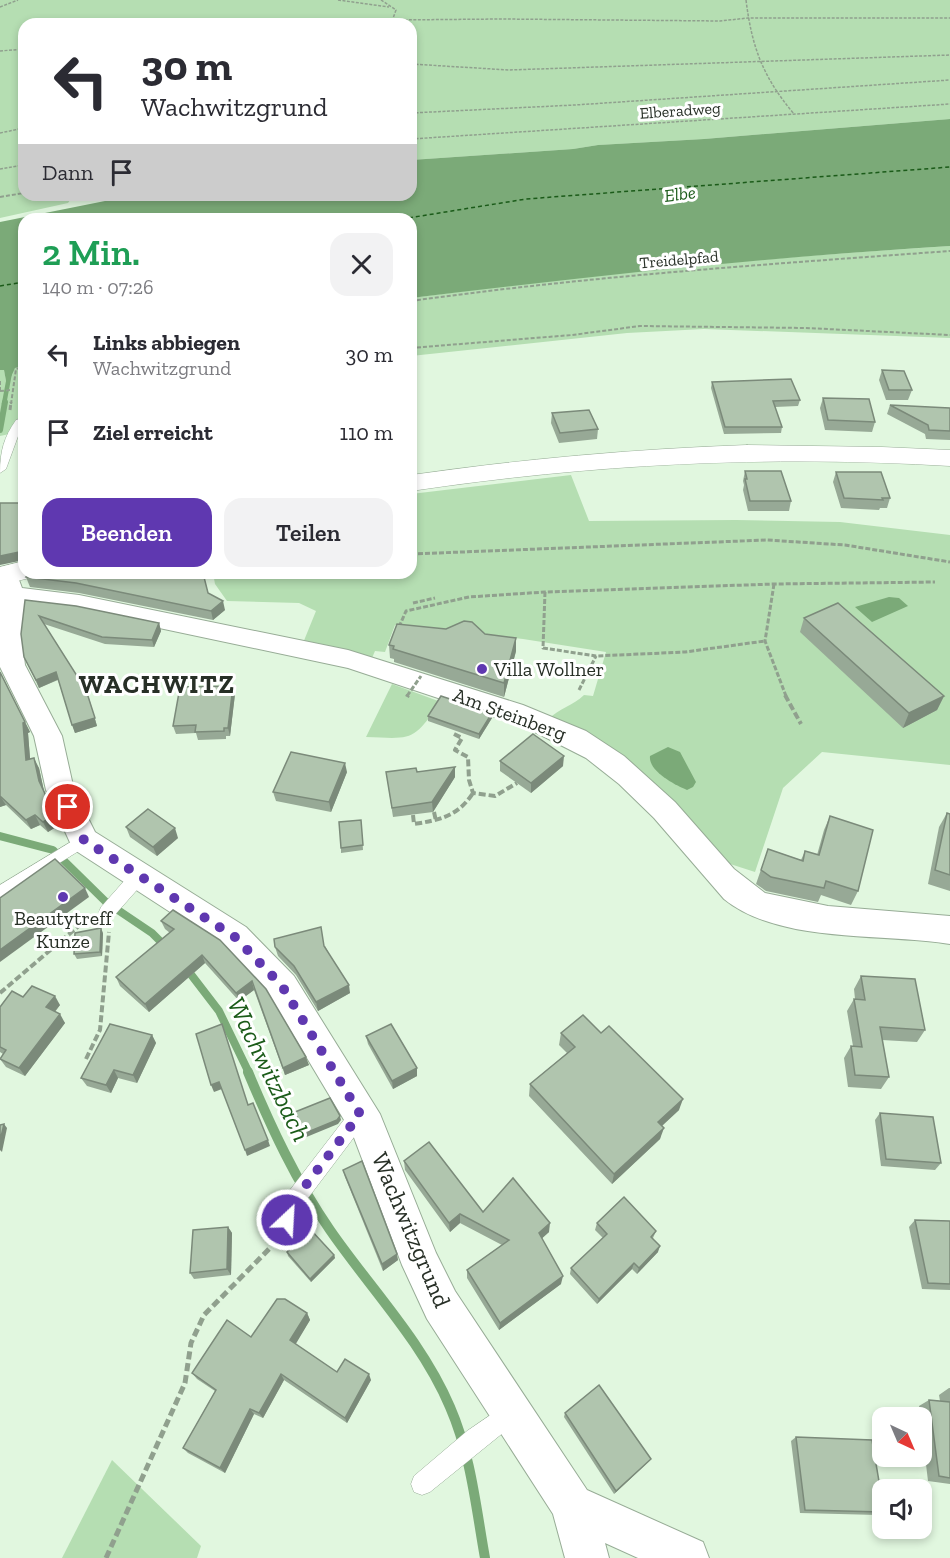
<!DOCTYPE html>
<html lang="de">
<head>
<meta charset="utf-8">
<style>
	:root { --surface:#fff; --page:#f2f2f3; --text:#2b2b33; --muted:#7c7c81; --accent:#5f38b0 }
	body { margin:0; font-family:"Zilla Slab",serif; background:var(--page); color:var(--text); height:100vh; display:flex; flex-direction:column; font-size:22px; white-space:nowrap }
	* { box-sizing:border-box; margin:0 }
	p { font-size:20px; color:var(--muted) }
	.icon { flex:none; width:33px; height:33px; fill:none; stroke:currentColor; stroke-width:2; stroke-linecap:round; stroke-linejoin:round }
	.map { position:relative; flex:1; overflow:hidden }
	.side { position:absolute; left:18px; top:213px; width:399px; height:366px; display:flex; flex-direction:column; background:var(--surface); border-radius:18px; box-shadow:0 3px 9px #0003 }
	.side>* { flex:none }
	.banner { position:absolute; left:18px; top:18px; width:399px; height:183px; border-radius:18px; box-shadow:0 3px 9px #0003; background:#fff; color:var(--text); overflow:hidden }
	.needle { width:39px; rotate:136deg }
	.tools { position:absolute; left:872px; top:1407px; display:grid; gap:12px }
	.tools a { display:grid; place-items:center; width:60px; height:60px; border-radius:12px; background:var(--surface); box-shadow:0 3px 9px #0003; font-size:30px }
	.pin { position:absolute; display:grid; place-items:center; width:51px; height:51px; color:#fff; margin:-26px; border:3px solid #fff; border-radius:50%; box-shadow:0 2px 6px #0007 }
	.me { position:absolute; width:66px; margin:-33px; rotate:25deg; stroke-linejoin:round; filter:drop-shadow(0 0 4px #0008) }
	.turn { display:flex; align-items:center; gap:21px; height:126px; padding:0 24px; font-size:27px }
	.turn .icon { width:78px; height:78px; stroke-width:2.5 }
	.turn b { display:block; font-size:42px; line-height:51px }
	.then { display:flex; align-items:center; height:57px; padding:0 24px; background:#0003; gap:12px; font-size:22px }
	.round { display:grid; place-items:center; flex:none; width:63px; height:63px; border-radius:18px; background:var(--page) }
	.headline { display:flex; align-items:center; justify-content:space-between; height:102px; padding:0 24px }
	h1 { font-size:36px; font-weight:600; line-height:45px; color:#1e9e55 }
	.button { display:flex; gap:12px; margin-top:auto; padding:12px 24px }
	.button a { flex:1; height:69px; border-radius:18px; background:var(--accent); color:#fff; font-size:24px; font-weight:600; line-height:69px; text-align:center }
	.button a+a { background:var(--page); color:var(--text) }
	ul { padding:0; list-style:none }
	li { display:flex; align-items:center; gap:18px; height:78px; padding:0 24px }
	li div { flex:1 }
	li b { display:block; font-size:22px }
	li em { font-style:normal }
	.map>svg:first-child { display:block }
	.green { fill:#b5deb2 }
	.water { fill:#7baa78 }
	.lines { fill:none; stroke-linecap:round; stroke-linejoin:round }
	.stream-far3 { stroke:#7baa78; stroke-width:4.5 }
	.stream-far2 { stroke:#7baa78; stroke-width:6 }
	.stream-far1 { stroke:#7baa78; stroke-width:8 }
	.stream { stroke:#7baa78; stroke-width:10 }
	.ferry { stroke:#1b5b19; stroke-width:1.5; stroke-dasharray:4 3; stroke-linecap:butt }
	.service-casing { stroke:#97ac96; stroke-width:1 }
	.minor-casing { stroke:#97ac96; stroke-width:2 }
	.secondary-casing { stroke:#97ac96; stroke-width:1 }
	.path-far4 { stroke:#90a08e; stroke-width:1.5; stroke-dasharray:3 1.5; stroke-linecap:butt }
	.path-far3 { stroke:#90a08e; stroke-width:2; stroke-dasharray:4 2; stroke-linecap:butt }
	.path-far2 { stroke:#90a08e; stroke-width:3; stroke-dasharray:5 2; stroke-linecap:butt }
	.path-far1 { stroke:#90a08e; stroke-width:4; stroke-dasharray:7 3; stroke-linecap:butt }
	.path { stroke:#90a08e; stroke-width:5; stroke-dasharray:8 4; stroke-linecap:butt }
	.service { fill:#fff; fill-rule:evenodd }
	.minor { fill:#fff; fill-rule:evenodd }
	.secondary { fill:#fff; fill-rule:evenodd }
	.path-bridge-far1 { stroke:#90a08e; stroke-width:3; stroke-dasharray:5 2; stroke-linecap:butt }
	.path-bridge { stroke:#90a08e; stroke-width:4; stroke-dasharray:7 3; stroke-linecap:butt }
	.wall { fill:#97a996 }
	.shaded-wall { fill:#7b8a7a }
	.building { fill:#b0c5ae; stroke:#7b8a7a; stroke-width:1.5 }
	.route { stroke:#5f38b0; stroke-width:10; stroke-dasharray:0 18 }
	.poi-dot { fill:#5f38b0; stroke:#fff; stroke-width:2 }
	.labels { text-anchor:middle; stroke-width:6; stroke-linejoin:round; paint-order:stroke }
	.far-street-label { font-size:16px; fill:#272f26; stroke:#fff }
	.far-water-label { font-size:18px; font-style:italic; fill:#1b5b19; stroke:#fff }
	.poi-label { font-size:20px; fill:#272f26; stroke:#fff; text-anchor:start }
	.street-label { font-size:20px; fill:#272f26; stroke:#fff }
	.near-street-label { font-size:24px; fill:#272f26; stroke:#fff }
	.district-label { font-size:26px; font-weight:bold; letter-spacing:1.5px; fill:#272f26; stroke:#fff }
	.near-water-label { font-size:26px; font-style:italic; fill:#1b5b19; stroke:#fff }
</style>
</head>
<body>
<div class="map">
<svg width="950" height="1558" viewBox="0 0 950 1558">
	<rect width="100%" height="100%" fill="#e1f7df"/>
	<g class="green">
		<path d="M0,0H950V119L704,139L598,145L573,149L411,160V24H24V195H77L73,196L68,203L0,218Z"/>
		<path d="M950,246V338L704,329L627,333L411,356V298C590,274 770,257 950,246Z"/>
		<path d="M24,366V431L0,436V370L4,369L6,381L15,368Z"/>
		<path d="M571,475L589,521L736,520L840,522L950,535V765L822,752L783,788L755,872L724,862L549,719C559,708 573,706 584,695L593,696L606,652L523,639L395,625L385,652L375,651L372,658L303,643L316,611L299,603L227,601L215,584L213,573H411V494Z"/>
		<path d="M392,684L441,702C412,741 415,739 366,737Z"/>
		<path d="M112,1460L201,1546L197,1558H62Z"/>
	</g>
	<g class="water">
		<path d="M950,119V246C769,257 590,276 411,298V219H24V366L15,368L9,381H6L4,370H0V222L135,195H411V160L573,149L598,145L704,139Z"/>
		<path d="M889,597L899,598L908,606L872,622L855,607Z"/>
		<path d="M668,747L680,752L696,782L693,787L687,790C675,785 648,771 650,756Z"/>
	</g>
	<g class="lines">
		<path class="stream-far3" d="M4,404L10,372"/>
		<path class="stream-far2" d="M0,430L5,402"/>
		<g class="stream-far1">
			<path d="M0,836L53,850L106,902L152,933L165,946"/>
			<path d="M186,968L219,1011L249,1073"/>
		</g>
		<path class="stream" d="M248,1072C271,1127 296,1181 330,1230C370,1288 422,1341 450,1407C471,1455 476,1508 485,1558"/>
		<g class="ferry">
			<path d="M402,219L526,199L950,167"/>
			<path d="M0,286L24,282"/>
		</g>
		<g class="service-casing">
			<g id="service">
				<path d="M20,419L24,420L6,469L0,473C0,451 4,437 16,420Z"/>
				<path d="M84,834L90,836L92,840L90,844L0,900V885Z"/>
				<path d="M138,870L144,872L146,877L144,882L113,917L107,919L101,917L99,912L101,907L132,872Z"/>
				<path d="M360,1105L367,1108L369,1114L367,1120L299,1210L291,1242L284,1245L277,1242L274,1235L283,1199L353,1108Z"/>
				<path d="M511,1401L519,1404L522,1412L519,1420L430,1492L422,1495L414,1492L411,1484L414,1476L467,1431Z"/>
			</g>
		</g>
		<g class="minor-casing">
			<path id="minor" d="M6,567L15,569L22,588L79,595L348,650L523,705L586,731L624,756L675,802L734,869L765,893L828,906L950,916V944C882,933 779,944 724,899L654,818L619,784L586,758L525,727L348,668L79,611L26,605L22,641L25,665L62,736L74,790L95,832L246,927L294,976L380,1114L436,1253L455,1291L587,1490L703,1542L709,1558H638L605,1543L609,1558H565L553,1514L427,1319L402,1265L353,1135L270,996L224,947L73,849L46,790L34,736L0,667V569Z"/>
		</g>
		<g class="secondary-casing">
			<g id="secondary">
				<path d="M747,445L882,447L950,450V466C767,455 592,464 411,491V475C523,459 634,449 747,445Z"/>
				<path d="M24,561V573H36L34,577L0,585V567Z"/>
			</g>
		</g>
		<g class="path-far4">
			<path d="M338,0L389,7"/>
			<path d="M381,0L396,10L391,24"/>
			<path d="M746,0C752,48 763,77 794,114"/>
			<path d="M0,7L18,0"/>
			<path d="M337,24L392,20L502,19L720,21L748,18H950"/>
			<path d="M0,51L24,49"/>
			<path d="M411,64L509,70L950,55"/>
			<path d="M411,113L575,105L950,80"/>
			<path d="M0,133L24,128"/>
			<path d="M411,139L950,104"/>
			<path d="M0,169L24,165"/>
		</g>
		<g class="path-far3">
			<path d="M0,197L24,193"/>
			<path d="M411,301C590,276 770,264 950,251"/>
			<path d="M411,348L572,335L640,326L806,328L950,335"/>
			<path d="M0,381V390"/>
			<path d="M0,391L11,390"/>
			<path d="M11,404L16,369L24,367"/>
		</g>
		<g class="path-far2">
			<path d="M10,410L11,402"/>
			<path d="M411,554L767,540L845,545L950,562"/>
			<path d="M243,573H253"/>
			<path d="M774,584L765,641L786,696"/>
			<path d="M545,592L543,648L596,656L685,652L765,641"/>
			<path d="M413,603L435,598"/>
			<path d="M399,627L406,611L469,597L545,592L774,584L935,582"/>
			<path d="M579,690L596,656"/>
		</g>
		<g class="path-far1">
			<path d="M785,695L801,724"/>
			<path d="M454,734L462,738L455,750L468,757L469,780L473,793L495,796L517,783"/>
			<path d="M434,812L436,821"/>
			<path d="M413,815L414,824C440,820 458,816 473,793"/>
			<path d="M0,993L88,918"/>
			<path d="M86,1059L100,1030L109,932"/>
		</g>
		<path class="path" d="M106,1558L185,1383L191,1343L204,1315L269,1249"/>
		<use href="#service" class="service"/>
		<use href="#minor" class="minor"/>
		<use href="#secondary" class="secondary"/>
		<path class="path-bridge-far1" d="M407,696L421,676"/>
		<path class="path-bridge" d="M407,697L408,695"/>
	</g>
	<g class="wall">
		<path d="M882,370L912,390L908,400H886L879,380Z"/>
		<path d="M712,382L800,400L798,406L775,407L782,427L781,433L724,434L711,388Z"/>
		<path d="M823,398L875,422L872,432L825,430L820,408Z"/>
		<path d="M890,405L950,408V440L926,439L925,434L887,414Z"/>
		<path d="M552,413L598,429L597,439L559,443L551,423Z"/>
		<path d="M745,471L791,501L789,511H748L743,490L744,485L743,481Z"/>
		<path d="M836,472L890,498L887,508H880L879,510L841,508L833,482Z"/>
		<path d="M26,577L208,593L225,610L213,620L79,593L30,587Z"/>
		<path d="M25,600L159,623L161,631L154,647L105,644L44,624L89,698L97,726L75,733L58,680L39,688L24,657Z"/>
		<path d="M804,618L944,696L937,710L903,728L800,632Z"/>
		<path d="M485,634L516,638V651L504,697L394,662V659L390,658L389,645Z"/>
		<path d="M0,672L30,732L28,733L30,759L39,768L44,791L59,825L48,832L40,825L31,829L6,805L0,807Z"/>
		<path d="M235,694L230,736H226V739L198,740L196,733L176,734L173,726Z"/>
		<path d="M492,713V718L479,739L428,721V716Z"/>
		<path d="M500,761L563,766L531,793L500,771Z"/>
		<path d="M455,767V777L433,812L393,817L386,772H417Z"/>
		<path d="M347,772L331,812L276,801L273,792Z"/>
		<path d="M947,813L950,814V891L928,884L939,827Z"/>
		<path d="M830,816L858,891L851,905L821,895L818,902L766,891L756,884L768,849L801,860L805,851L817,855L824,830Z"/>
		<path d="M361,820L363,850L341,853V848Z"/>
		<path d="M126,827L178,838L157,856L130,837Z"/>
		<path d="M161,921L220,940L309,1065L285,1075L254,990L239,1001L205,963L149,1012L120,986L116,977L170,933L165,929Z"/>
		<path d="M103,933L102,956L77,959L74,954Z"/>
		<path d="M325,946L350,993L318,1011L296,975L278,956L275,947Z"/>
		<path d="M861,976L925,1030L917,1042L882,1040L889,1077L881,1089L848,1087L844,1058L851,1046H853L847,1011L854,999H855L854,989Z"/>
		<path d="M23,997L60,1005L55,1012L65,1023L25,1076L6,1067L0,1059L3,1054L0,1052V1007Z"/>
		<path d="M561,1033L679,1110L662,1126L660,1139L612,1184L529,1096L530,1084L567,1053L559,1045Z"/>
		<path d="M152,1035L156,1043L137,1083L118,1078L111,1093L87,1086L81,1078Z"/>
		<path d="M366,1036L417,1068V1076L393,1089L368,1044Z"/>
		<path d="M880,1113L941,1163L935,1170L881,1166L875,1120Z"/>
		<path d="M404,1161L483,1212L549,1232L542,1238L561,1284L499,1330L467,1278V1270L502,1245L460,1223L450,1232L405,1170Z"/>
		<path d="M343,1170L398,1260L383,1271L345,1177Z"/>
		<path d="M915,1220L950,1221V1290L922,1289L909,1227Z"/>
		<path d="M597,1223L656,1231L653,1238L658,1252L637,1274L632,1269L597,1304L570,1274L571,1268L603,1238L595,1230Z"/>
		<path d="M228,1227L232,1233L231,1275L194,1279L190,1273Z"/>
		<path d="M287,1252L334,1255L335,1258L311,1282L288,1256Z"/>
		<path d="M307,1313L310,1320L295,1344L337,1372L371,1380L347,1423L284,1380L263,1418L254,1414L225,1473L188,1453L183,1448L215,1391L197,1379L192,1373L251,1337Z"/>
		<path d="M949,1388H950V1484L928,1481L919,1406L929,1400L940,1401L939,1395Z"/>
		<path d="M565,1413L648,1462L614,1494L564,1417Z"/>
		<path d="M796,1437L882,1499V1513L878,1515L800,1513L791,1441Z"/>
	</g>
	<g class="shaded-wall">
		<path d="M24,551V560L0,565V556Z"/>
		<path d="M223,601L225,610L213,620L211,611Z"/>
		<path d="M159,623L161,631L154,647L152,640Z"/>
		<path d="M516,638V651L504,697V683Z"/>
		<path d="M56,672L59,679L39,688L36,680Z"/>
		<path d="M233,686L235,694L230,736L228,728Z"/>
		<path d="M86,690L97,726L75,733L72,725Z"/>
		<path d="M944,696L937,710L903,728L909,713Z"/>
		<path d="M492,713V718L479,739V734Z"/>
		<path d="M25,722L30,732L28,733L31,770L26,760L23,723Z"/>
		<path d="M564,756L563,766L531,793V783Z"/>
		<path d="M34,758L39,768L44,791L59,825L48,832L43,822L39,781Z"/>
		<path d="M345,763L347,772L331,812L329,802Z"/>
		<path d="M455,767V777L433,812L432,802Z"/>
		<path d="M0,796L6,805L0,807Z"/>
		<path d="M35,815L40,825L31,829L26,820Z"/>
		<path d="M175,828L178,838L157,856L153,847Z"/>
		<path d="M85,888L89,897L0,962V950Z"/>
		<path d="M101,928L103,933L102,956L100,952Z"/>
		<path d="M202,955L205,963L149,1012L145,1004Z"/>
		<path d="M252,981L254,990L239,1001L236,993Z"/>
		<path d="M349,985L350,993L318,1011L316,1002Z"/>
		<path d="M55,996L60,1005L51,1016L46,1007Z"/>
		<path d="M60,1014L65,1023L25,1076L19,1068Z"/>
		<path d="M152,1035L156,1043L137,1083L133,1075Z"/>
		<path d="M306,1057L309,1065L285,1075L283,1068Z"/>
		<path d="M417,1068V1076L393,1089L392,1081Z"/>
		<path d="M114,1070L118,1078L111,1093L106,1085Z"/>
		<path d="M219,1082L222,1089L214,1092L211,1085Z"/>
		<path d="M683,1099L679,1110L654,1133L658,1122Z"/>
		<path d="M340,1116L341,1120L338,1124L304,1138L303,1134Z"/>
		<path d="M4,1124L7,1128L2,1152L0,1150V1141Z"/>
		<path d="M664,1128L660,1139L612,1184L614,1174Z"/>
		<path d="M268,1140L270,1146L247,1156L245,1150Z"/>
		<path d="M460,1214V1223L450,1232L449,1223Z"/>
		<path d="M550,1223L549,1232L538,1242L539,1233Z"/>
		<path d="M228,1227L232,1233L231,1275L227,1269Z"/>
		<path d="M660,1246L658,1252L637,1274L639,1268Z"/>
		<path d="M397,1254L398,1260L383,1271L382,1264Z"/>
		<path d="M334,1255L335,1258L311,1282L310,1279Z"/>
		<path d="M634,1263L632,1269L597,1304L599,1299Z"/>
		<path d="M563,1276L561,1284L499,1330L500,1323Z"/>
		<path d="M307,1313L310,1320L294,1347L290,1340Z"/>
		<path d="M281,1374L284,1380L263,1418L259,1413Z"/>
		<path d="M369,1374L371,1380L347,1423L345,1418Z"/>
		<path d="M250,1409L254,1414L225,1473L220,1468Z"/>
		<path d="M651,1459L648,1462L614,1494L616,1491Z"/>
	</g>
	<g class="building">
		<path d="M882,370L904,371L912,390H889Z"/>
		<path d="M791,379L800,400L773,401L782,427H725L712,382Z"/>
		<path d="M823,398L869,399L875,422L828,420Z"/>
		<path d="M890,405L950,408V431L929,430L928,425Z"/>
		<path d="M589,410L598,429L560,433L552,413Z"/>
		<path d="M745,471H781L791,501H750L745,479H747Z"/>
		<path d="M836,472H881L890,498H882L883,500L844,498Z"/>
		<path d="M0,503H24V551L0,556Z"/>
		<path d="M29,573H203L208,593L223,601L211,611L76,583L26,577Z"/>
		<path d="M25,600L76,606L159,623L152,640L102,637L39,616L86,690L95,718L72,725L56,672L36,680L24,657L21,634Z"/>
		<path d="M838,603L944,696L909,713L804,618Z"/>
		<path d="M464,621L472,622L485,634L516,638L504,683L393,649L394,646L389,645L397,624L446,629Z"/>
		<path d="M0,672L25,722L23,723L26,760L34,758L39,781L55,815L43,822L35,815L26,820L0,796Z"/>
		<path d="M233,686L228,728H224V731L195,732L196,725L173,726L180,687Z"/>
		<path d="M441,696L492,713L479,734L428,716Z"/>
		<path d="M533,734L564,756L531,783L500,761Z"/>
		<path d="M291,752L345,763L329,802L273,792Z"/>
		<path d="M455,767L432,802L392,808L386,772L416,768L417,772Z"/>
		<path d="M148,809L175,828L153,847L126,827Z"/>
		<path d="M947,813L950,814V875L935,870Z"/>
		<path d="M830,816L873,830L858,891L826,881L824,888L771,877L761,870L768,849L803,861L805,851L819,855Z"/>
		<path d="M361,820L363,845L341,848L339,822Z"/>
		<path d="M55,859L85,888L0,950V898Z"/>
		<path d="M173,910L220,940L266,989L306,1057L283,1068L252,981L236,993L202,955L145,1004L116,977L174,929L161,921Z"/>
		<path d="M321,927L324,946L349,985L316,1002L294,966L275,947L274,939Z"/>
		<path d="M101,928L100,952L74,954L75,933Z"/>
		<path d="M861,976L915,979L925,1030L880,1027L889,1077L855,1075L851,1046L862,1047L854,999L865,1000Z"/>
		<path d="M32,986L55,996L46,1007L60,1014L19,1068L0,1059L6,1050L0,1047V1007L12,991L23,997Z"/>
		<path d="M583,1015L601,1033L609,1026L683,1099L658,1122L664,1128L614,1174L530,1084L575,1047L561,1033Z"/>
		<path d="M110,1024L152,1035L133,1075L114,1070L106,1085L81,1078Z"/>
		<path d="M222,1024L248,1105L253,1103L268,1140L245,1150L219,1082L211,1085L196,1034Z"/>
		<path d="M391,1024L417,1068L392,1081L366,1036Z"/>
		<path d="M330,1098L340,1116L337,1120L303,1134L295,1112Z"/>
		<path d="M880,1113L933,1117L941,1163L886,1159Z"/>
		<path d="M4,1124L0,1141V1125Z"/>
		<path d="M429,1142L483,1212L513,1178L550,1223L539,1233L563,1276L500,1323L467,1270L509,1240L460,1214L449,1223L404,1161Z"/>
		<path d="M362,1161L397,1254L382,1264L343,1170Z"/>
		<path d="M624,1197L656,1231L651,1237L660,1246L639,1268L634,1263L599,1299L571,1268L607,1234L597,1223Z"/>
		<path d="M915,1220L950,1221V1284L928,1283Z"/>
		<path d="M228,1227L227,1269L190,1273L193,1230Z"/>
		<path d="M310,1229L334,1255L310,1279L287,1252Z"/>
		<path d="M277,1299H285L307,1313L290,1340L337,1372L345,1359L369,1374L345,1418L281,1374L259,1413L250,1409L220,1468L183,1448L216,1390L192,1373L227,1320L251,1337Z"/>
		<path d="M599,1385L651,1459L616,1491L565,1413Z"/>
		<path d="M929,1400L950,1402V1478L939,1476Z"/>
		<path d="M796,1437L872,1440L882,1499V1512L805,1510Z"/>
	</g>
	<g class="lines">
		<path class="route" d="M68,807L84,840L235,937L282,986L360,1114L290,1206L287,1220"/>
	</g>
	<g class="poi-dot">
		<circle cx="482" cy="669" r="6"/>
		<circle cx="63" cy="897" r="6"/>
	</g>
	<g class="labels">
		<g class="far-street-label">
			<text transform="translate(680 110) rotate(-4)" y="6">Elberadweg</text>
			<text transform="translate(679 259) rotate(-5)" y="6">Treidelpfad</text>
		</g>
		<g class="far-water-label">
			<text transform="translate(680 194) rotate(-7)" y="6">Elbe</text>
		</g>
		<g class="poi-label">
			<text x="494" y="676">Villa Wollner</text>
			<text x="63" y="925" text-anchor="middle">Beautytreff<tspan x="63" dy="23">Kunze</tspan></text>
		</g>
		<g class="street-label">
			<text transform="translate(510 714) rotate(20)" y="7">Am Steinberg</text>
		</g>
		<g class="near-street-label">
			<text transform="translate(411 1230) rotate(67)" y="8">Wachwitzgrund</text>
		</g>
		<g class="district-label">
			<text x="157" y="693">WACHWITZ</text>
		</g>
		<g class="near-water-label">
			<text transform="translate(269 1069) rotate(64)" y="9">Wachwitzbach</text>
		</g>
	</g>
</svg>
<div class="tools">
<a><svg class="needle" viewBox="-14 -14 28 28"><path d="M0-13l5 13h-10z" fill="#e53935"/><path d="M0 13l5-13h-10z" fill="#7c7c81"/></svg></a>
<a><svg class="icon" aria-label="sound" viewBox="0 0 24 24"><path d="M4 9h4l5-4v14l-5-4H4zM17 9q2 3 0 6"/></svg></a>
</div>
<div class="pin" style="left:68px;top:807px;background:#d93025"><svg class="icon" aria-label="arrive" viewBox="0 0 24 24"><path d="M6 21V4h12l-3 4 3 4H6"/></svg></div>
<svg class="me" style="left:287px;top:1220px" viewBox="-20 -20 40 40"><circle r="17" fill="#5f38b0" stroke="#fff" stroke-width="3"/><path d="M0-11L8 9 0 5-8 9z" fill="#fff"/></svg>
<div class="banner">
<div class="turn"><svg class="icon" aria-label="left" viewBox="0 0 24 24"><path d="M17 20v-9H6M10 6l-5 5 5 5"/></svg><div><b>30 m</b>Wachwitzgrund</div></div>
<div class="then">Dann<svg class="icon" aria-label="arrive" viewBox="0 0 24 24"><path d="M6 21V4h12l-3 4 3 4H6"/></svg></div>
</div>
<section class="side">
<div class="headline"><div><h1>2 Min.</h1><p>140 m · 07:26</p></div><a class="round"><svg class="icon" aria-label="close" viewBox="0 0 24 24"><path d="M6 6l12 12M18 6L6 18"/></svg></a></div>
<ul>
<li><svg class="icon" aria-label="left" viewBox="0 0 24 24"><path d="M17 20v-9H6M10 6l-5 5 5 5"/></svg><div><b>Links abbiegen</b><p>Wachwitzgrund</p></div><em>30 m</em></li>
<li><svg class="icon" aria-label="arrive" viewBox="0 0 24 24"><path d="M6 21V4h12l-3 4 3 4H6"/></svg><div><b>Ziel erreicht</b></div><em>110 m</em></li>
</ul>
<div class="button"><a>Beenden</a><a>Teilen</a></div>
</section>
</div>
</body>
</html>
